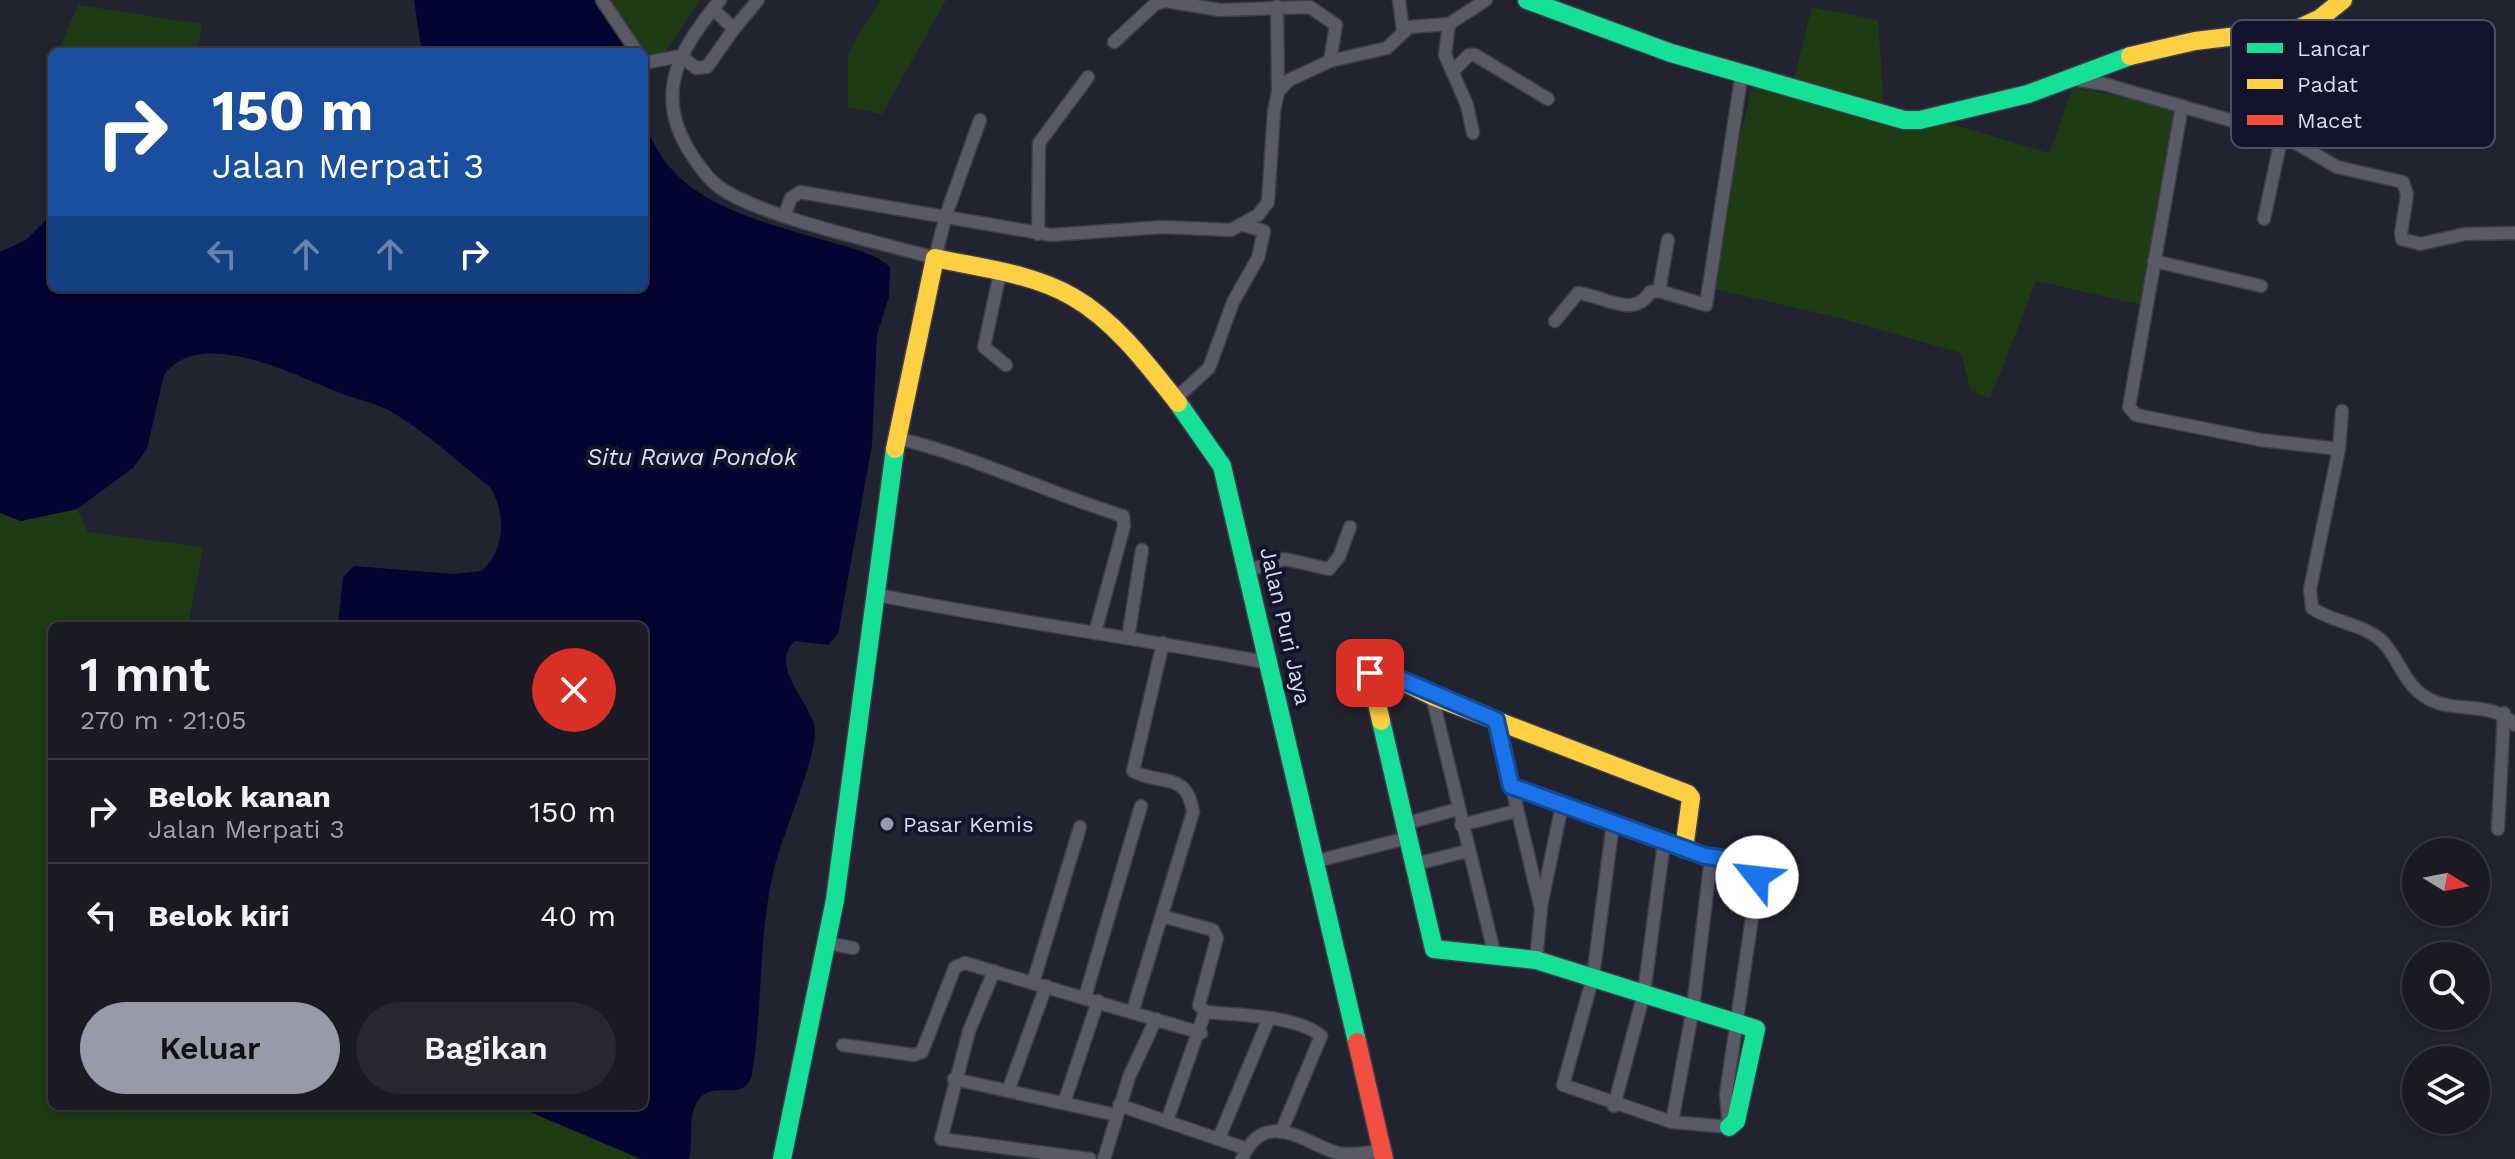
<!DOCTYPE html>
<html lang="id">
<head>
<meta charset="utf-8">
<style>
	:root { --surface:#1a1a24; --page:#272731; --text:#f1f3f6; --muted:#9fa1a6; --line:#383841; --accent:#989aaa }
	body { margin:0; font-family:"Work Sans",sans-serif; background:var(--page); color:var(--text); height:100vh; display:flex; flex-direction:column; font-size:30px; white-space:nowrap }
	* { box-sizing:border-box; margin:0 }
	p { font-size:26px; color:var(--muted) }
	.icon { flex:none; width:44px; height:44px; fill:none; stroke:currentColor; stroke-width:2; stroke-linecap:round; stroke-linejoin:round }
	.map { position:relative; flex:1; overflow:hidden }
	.sheet { position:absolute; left:48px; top:622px; width:600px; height:488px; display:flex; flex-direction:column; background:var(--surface); border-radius:12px; box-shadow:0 4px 12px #0003,0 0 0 2px var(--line) }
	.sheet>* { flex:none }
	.top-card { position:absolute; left:48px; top:48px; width:600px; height:244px; border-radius:12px; box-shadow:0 4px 12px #0003,0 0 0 2px var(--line); background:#1a4fa0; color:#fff; overflow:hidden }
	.needle { width:52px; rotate:100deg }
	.buttons { position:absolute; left:2402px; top:838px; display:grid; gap:16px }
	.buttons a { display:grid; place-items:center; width:88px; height:88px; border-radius:50%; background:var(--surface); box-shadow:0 4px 12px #0003,0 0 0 2px var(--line); font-size:40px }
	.pin { position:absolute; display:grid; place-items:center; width:68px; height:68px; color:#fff; margin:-34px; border-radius:16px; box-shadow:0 4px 12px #0006 }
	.me { position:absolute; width:88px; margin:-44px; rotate:299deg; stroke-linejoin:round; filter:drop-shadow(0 0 6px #0008) }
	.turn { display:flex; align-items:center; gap:28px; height:168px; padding:0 32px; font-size:36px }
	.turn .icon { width:104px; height:104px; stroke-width:2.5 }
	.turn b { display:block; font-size:56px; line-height:68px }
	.lanes { display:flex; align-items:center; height:76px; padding:0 32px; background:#0003; justify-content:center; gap:40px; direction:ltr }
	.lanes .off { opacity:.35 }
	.round { display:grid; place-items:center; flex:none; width:84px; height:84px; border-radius:42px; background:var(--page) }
	.headline { display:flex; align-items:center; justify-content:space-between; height:136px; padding:0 32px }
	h1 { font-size:48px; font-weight:600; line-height:60px }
	.button { display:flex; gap:16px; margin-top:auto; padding:16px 32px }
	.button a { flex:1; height:92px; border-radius:48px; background:var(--accent); color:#111; font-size:32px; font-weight:600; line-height:92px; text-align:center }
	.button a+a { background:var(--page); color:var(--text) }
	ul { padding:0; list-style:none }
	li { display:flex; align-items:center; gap:24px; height:104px; padding:0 32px; border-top:2px solid var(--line) }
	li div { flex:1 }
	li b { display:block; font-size:30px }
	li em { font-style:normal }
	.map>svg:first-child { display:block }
	.green { fill:#1e3b14 }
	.water { fill:#030432 }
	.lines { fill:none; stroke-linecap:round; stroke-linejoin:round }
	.street-casing { stroke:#3e3e4a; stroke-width:15 }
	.fast-casing { stroke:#3e3e4a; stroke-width:21 }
	.slow-casing { stroke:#3e3e4a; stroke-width:21 }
	.jam-casing { stroke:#3e3e4a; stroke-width:21 }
	.street { stroke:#595a66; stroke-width:12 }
	.fast { stroke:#16e098; stroke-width:18 }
	.slow { stroke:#ffcf43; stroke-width:18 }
	.jam { stroke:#f24e42; stroke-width:18 }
	.route-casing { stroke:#114b97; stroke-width:20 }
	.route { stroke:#1a73e8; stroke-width:14 }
	.poi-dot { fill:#989aaa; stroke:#13142c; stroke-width:3 }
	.labels { text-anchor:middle; stroke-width:8; stroke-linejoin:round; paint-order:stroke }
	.street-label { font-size:22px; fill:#d8daeb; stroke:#13142c }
	.poi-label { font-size:22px; fill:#d8daeb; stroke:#13142c; text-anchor:start }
	.water-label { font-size:24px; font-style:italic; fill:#d5e0f5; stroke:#13142c }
	.key { fill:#13142c; stroke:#4e4f65; stroke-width:2 }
	.key-label { font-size:22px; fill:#d8daeb }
</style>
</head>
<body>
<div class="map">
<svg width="2515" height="1159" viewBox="0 0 2515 1159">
	<rect width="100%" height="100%" fill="#222330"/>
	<g class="green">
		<path d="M598,0H700L644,84V52H628Z"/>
		<path d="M880,0H946L882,114L848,107V53Z"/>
		<path d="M78,5L202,24L198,52H58Z"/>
		<path d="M1812,7L1878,20L1884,104L2049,153L2073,87L2178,109L2143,305L2036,281L1990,399L1971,391L1961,353L1843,319L1715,289L1734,164L1754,79L1791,90Z"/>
		<path d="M77,509L88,532L203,547L188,626H52V1106H516L641,1159H0V513L21,521Z"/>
	</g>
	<g class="water">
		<path d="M414,0H598L628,52H422Z"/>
		<path d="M644,115C663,201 754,219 827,241C849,248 873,252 890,267L889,297L877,334L872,445L838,634L828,645L795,641C767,666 813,704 815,730C816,760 782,835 774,869C758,936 763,1008 752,1075C743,1103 716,1080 700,1098C686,1114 694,1140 689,1159H641L516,1106H644V626H338L343,577L354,566L454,574L482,571C506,549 506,513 490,487C458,462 427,433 392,412C375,402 353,399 335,391C292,374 200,326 164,375L147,449L133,468L77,509L21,521L0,513V252L26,240L52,214V288H644Z"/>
	</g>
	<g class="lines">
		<g class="street-casing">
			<g id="street">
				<path d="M602,0L637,52"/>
				<path d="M720,0C682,47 653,90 688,149C696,162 706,177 719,187C763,218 879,242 935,258L946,215L980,120"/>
				<path d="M1399,0L1403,31"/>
				<path d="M1277,6L1278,92"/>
				<path d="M713,9L734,29L758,0"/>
				<path d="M1449,24L1445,55L1467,105L1473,133"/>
				<path d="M1114,42L1155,4L1166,1L1220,10L1310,7L1336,25L1330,61"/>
				<path d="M644,63L681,56L696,68L707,67L734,29"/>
				<path d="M1452,72L1469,55H1475L1548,99"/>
				<path d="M2071,79L2104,84L2282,135L2337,167L2403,182L2407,194L2401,234L2402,239L2420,244L2465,234L2515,233"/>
				<path d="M2182,106L2129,407L2136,415L2261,440L2339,449"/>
				<path d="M785,214L791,198L800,192L1051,235L1162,227L1231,230L1258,215L1268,202L1274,111L1278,92L1289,80L1330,61L1387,48L1409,27L1449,24L1486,0"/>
				<path d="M2264,219L2282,135"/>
				<path d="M1038,234L1039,143L1088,77"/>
				<path d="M1668,240L1659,291L1706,305L1742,72"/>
				<path d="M2154,261L2261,286"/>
				<path d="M1000,273L984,347L1006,365"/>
				<path d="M1555,321L1578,293C1602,295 1634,320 1650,292L1659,291"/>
				<path d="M1173,401L1209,368L1233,302L1258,258L1264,231L1243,225"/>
				<path d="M2342,411L2339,449L2310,589L2312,608C2333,623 2363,623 2383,642C2398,658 2405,684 2424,696C2453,716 2489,698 2515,725"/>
				<path d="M897,438C975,457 1046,492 1123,516L1124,526L1095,633"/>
				<path d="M1249,570L1285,559L1329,569L1339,557L1350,527"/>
				<path d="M878,595C1008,621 1139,638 1269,663"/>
				<path d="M1128,638L1142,550"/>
				<path d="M1432,696L1495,956"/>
				<path d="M1496,720L1541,909L1536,960"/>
				<path d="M1511,786L1705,856L1754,865L1757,884L1726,1094L1729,1127L1672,1122L1563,1085L1593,977L1613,823"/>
				<path d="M1404,824L1458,809"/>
				<path d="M1461,825L1516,811"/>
				<path d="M2498,829L2504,713"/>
				<path d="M1317,861L1407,838"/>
				<path d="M1412,865L1467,851"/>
				<path d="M1541,906L1562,805"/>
				<path d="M1162,916L1213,930L1217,938L1199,1005L1205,1012L1167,1121"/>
				<path d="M827,943L853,948"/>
				<path d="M994,971L969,1031L941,1139L1090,1159"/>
				<path d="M1033,983L1080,827"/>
				<path d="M1085,997L1141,806"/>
				<path d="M1133,1010L1193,812C1187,770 1159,786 1133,771L1163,643"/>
				<path d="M1205,1012C1236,1015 1297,1015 1321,1036L1281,1132"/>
				<path d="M843,1045L914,1055L922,1052L955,967L965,963L1201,1033"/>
				<path d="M954,1079L1116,1115"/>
				<path d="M1008,1091L1046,986"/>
				<path d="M1064,1103L1098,1001"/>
				<path d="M1119,1105L1247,1149"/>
				<path d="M1614,1106L1644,993L1664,842"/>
				<path d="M1672,1122L1693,1008L1711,858"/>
				<path d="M1219,1138L1269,1018"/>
				<path d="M1104,1159L1129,1077L1156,1019"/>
				<path d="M1242,1159C1265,1105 1307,1145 1338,1153C1351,1156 1369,1152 1382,1151"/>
			</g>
		</g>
		<g class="fast-casing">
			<g id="fast">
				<path d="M1527,0L1671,53L1904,120H1920L2028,94L2130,56"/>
				<path d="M1178,403L1222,466L1357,1042"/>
				<path d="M1381,721L1434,949L1536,960L1756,1029L1736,1121L1729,1127"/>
				<path d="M782,1159L835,900L895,449"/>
			</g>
		</g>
		<g class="slow-casing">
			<g id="slow">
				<path d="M2130,56L2195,41L2297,29L2319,19L2343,0"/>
				<path d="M895,449L935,258C980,268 1032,273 1073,297C1115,321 1148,365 1178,403"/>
				<path d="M1381,721L1370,673L1379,670L1432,696L1688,794L1691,798L1684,849"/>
			</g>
		</g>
		<g class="jam-casing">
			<path id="jam" d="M1357,1042L1384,1159"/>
		</g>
		<use href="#street" class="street"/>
		<use href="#fast" class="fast"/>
		<use href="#slow" class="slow"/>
		<use href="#jam" class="jam"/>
	</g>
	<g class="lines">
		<g class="route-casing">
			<path id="route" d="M1370,673L1379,670L1496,720L1511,786L1705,856L1750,862L1757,877"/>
		</g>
		<use href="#route" class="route"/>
	</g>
	<circle class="poi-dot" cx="887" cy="824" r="8"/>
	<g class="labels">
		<g class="street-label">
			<text transform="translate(1286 626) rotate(77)" y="8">Jalan Puri Jaya</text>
		</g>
		<g class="poi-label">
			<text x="903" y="832">Pasar Kemis</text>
		</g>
		<g class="water-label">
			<text x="692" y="465">Situ Rawa Pondok</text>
		</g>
	</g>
	<rect x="2231" y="20" width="264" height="128" rx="12" class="key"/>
	<rect x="2247" y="43" width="36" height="10" fill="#16e098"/>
	<rect x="2247" y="79" width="36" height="10" fill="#ffcf43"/>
	<rect x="2247" y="115" width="36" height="10" fill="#f24e42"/>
	<g class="key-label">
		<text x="2297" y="56">Lancar</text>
		<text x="2297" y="92">Padat</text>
		<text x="2297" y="128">Macet</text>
	</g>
</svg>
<div class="buttons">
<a><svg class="needle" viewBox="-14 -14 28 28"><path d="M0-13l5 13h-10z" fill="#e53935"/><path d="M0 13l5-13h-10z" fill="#9fa1a6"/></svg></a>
<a><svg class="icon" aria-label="search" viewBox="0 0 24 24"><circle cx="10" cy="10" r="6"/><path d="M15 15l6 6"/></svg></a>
<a><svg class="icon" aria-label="layers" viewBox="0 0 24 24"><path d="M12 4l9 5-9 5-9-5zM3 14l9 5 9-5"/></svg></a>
</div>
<div class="pin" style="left:1370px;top:673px;background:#d93025"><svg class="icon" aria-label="arrive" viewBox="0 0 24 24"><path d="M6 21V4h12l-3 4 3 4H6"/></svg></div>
<svg class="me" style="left:1757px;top:877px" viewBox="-20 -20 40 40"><circle r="19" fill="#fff"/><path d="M0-13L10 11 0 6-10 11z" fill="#1a73e8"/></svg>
<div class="top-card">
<div class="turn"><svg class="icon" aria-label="right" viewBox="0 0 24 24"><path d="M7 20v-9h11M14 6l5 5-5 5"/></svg><div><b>150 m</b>Jalan Merpati 3</div></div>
<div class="lanes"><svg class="icon off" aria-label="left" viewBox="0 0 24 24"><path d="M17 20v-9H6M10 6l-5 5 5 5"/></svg><svg class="icon off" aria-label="ahead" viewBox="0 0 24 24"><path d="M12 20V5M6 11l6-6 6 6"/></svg><svg class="icon off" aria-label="ahead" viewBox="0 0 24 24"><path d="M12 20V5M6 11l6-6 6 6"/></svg><svg class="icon" aria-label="right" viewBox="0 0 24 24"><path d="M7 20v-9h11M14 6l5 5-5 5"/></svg></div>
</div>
<section class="sheet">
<div class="headline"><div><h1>1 mnt</h1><p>270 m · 21:05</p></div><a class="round" style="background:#d93025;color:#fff"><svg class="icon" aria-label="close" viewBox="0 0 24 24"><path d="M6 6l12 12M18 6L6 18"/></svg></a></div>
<ul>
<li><svg class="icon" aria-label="right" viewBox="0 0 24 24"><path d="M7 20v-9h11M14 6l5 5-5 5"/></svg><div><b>Belok kanan</b><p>Jalan Merpati 3</p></div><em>150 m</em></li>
<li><svg class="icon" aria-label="left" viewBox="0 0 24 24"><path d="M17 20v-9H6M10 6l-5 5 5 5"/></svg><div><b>Belok kiri</b></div><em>40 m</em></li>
</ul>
<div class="button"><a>Keluar</a><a>Bagikan</a></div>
</section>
</div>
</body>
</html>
